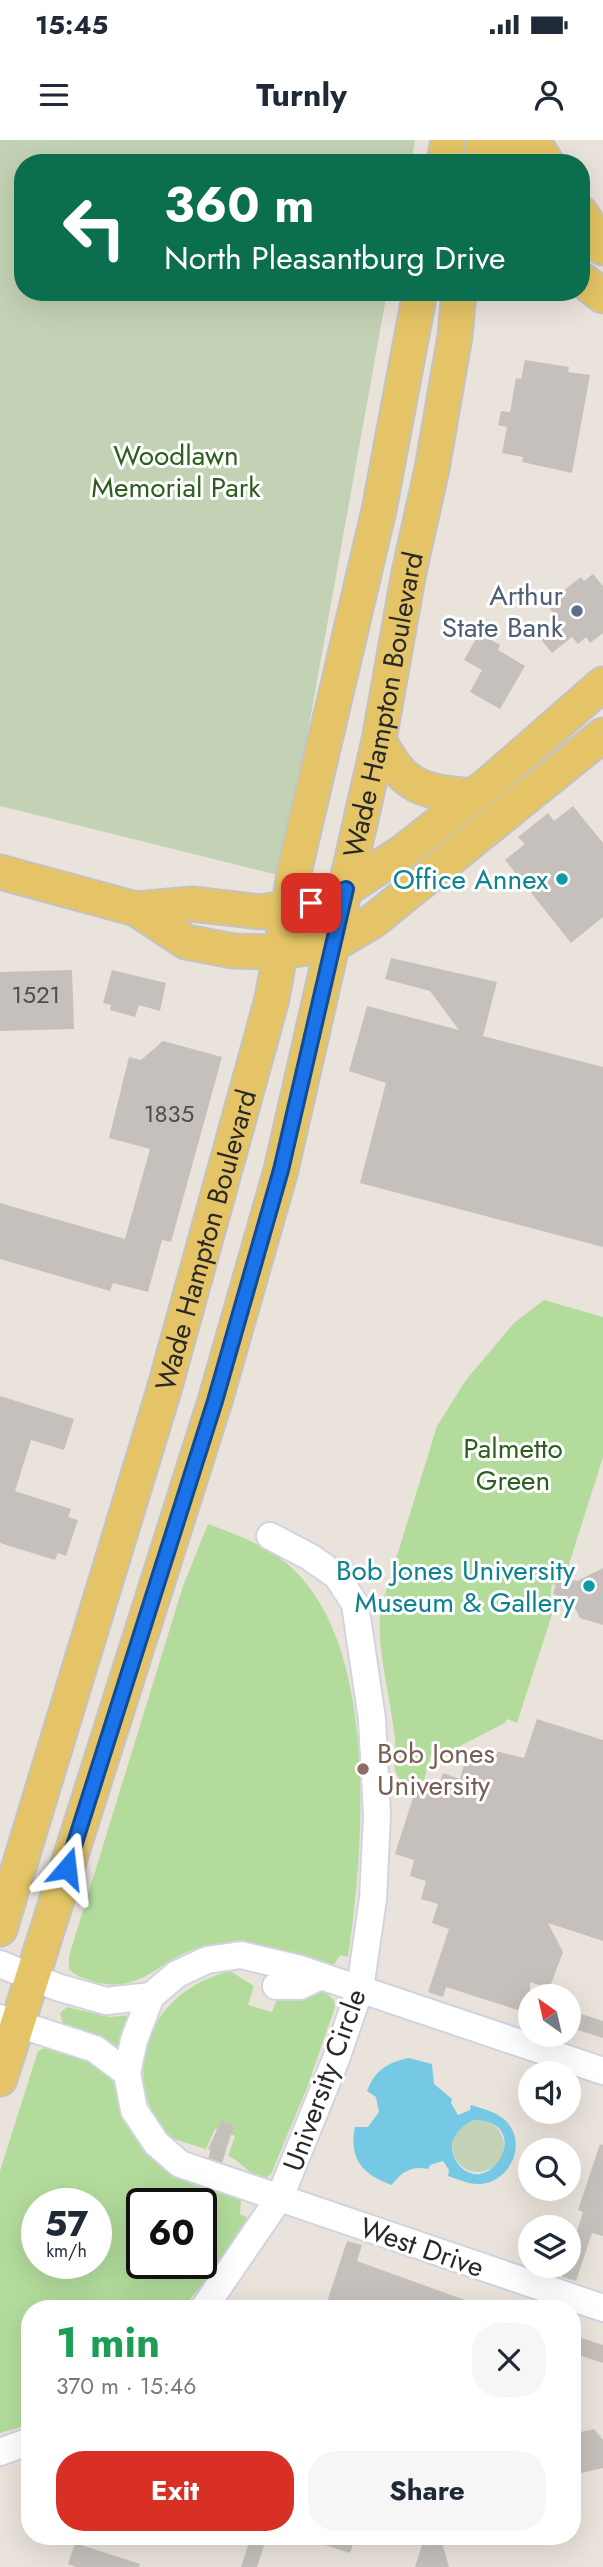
<!DOCTYPE html>
<html lang="en">
<head>
<meta charset="utf-8">
<style>
	:root { --surface:#fff; --page:#f6f6f7; --text:#1f2937; --muted:#747a83; --accent:#d93025 }
	body { margin:0; font-family:Jost,sans-serif; background:var(--page); color:var(--text); height:100vh; display:flex; flex-direction:column; font-size:26px; white-space:nowrap }
	* { box-sizing:border-box; margin:0 }
	p { font-size:23px; color:var(--muted) }
	.icon { flex:none; width:38px; height:38px; fill:none; stroke:currentColor; stroke-width:2; stroke-linecap:round; stroke-linejoin:round }
	.map { position:relative; flex:1; overflow:hidden }
	.sheet { position:absolute; left:21px; top:2160px; width:560px; height:245px; display:flex; flex-direction:column; background:var(--surface); border-radius:28px; box-shadow:0 7px 28px #0002 }
	.sheet>* { flex:none }
	.guide { position:absolute; left:14px; top:14px; width:576px; height:147px; border-radius:28px; box-shadow:0 7px 28px #0002; background:#0b6e4f; color:#fff; overflow:hidden }
	.needle { width:46px; rotate:326deg }
	.fabs { position:absolute; left:518px; top:1844px; display:grid; gap:14px }
	.fabs a { display:grid; place-items:center; width:63px; height:63px; border-radius:50%; background:var(--surface); box-shadow:0 7px 28px #0002; font-size:35px }
	.speed { position:absolute; left:21px; top:2048px; display:flex; gap:14px; font-size:35px; font-weight:700; text-align:center }
	.speed>* { display:grid; place-content:center; width:91px; height:91px; border-radius:50%; background:var(--surface); box-shadow:0 7px 28px #0002; line-height:1 }
	.speed small { font-size:18px; font-weight:400 }
	.speed .limit { border:4px solid #111; border-radius:10px; background:#fff; color:#111 }
	.pin { position:absolute; display:grid; place-items:center; width:60px; height:60px; color:#fff; margin:-30px; border-radius:14px; box-shadow:0 4px 10px #0006 }
	.me { position:absolute; width:77px; margin:-38px; rotate:17deg; stroke-linejoin:round; filter:drop-shadow(0 0 5px #0008) }
	.turn { display:flex; align-items:center; gap:24px; height:147px; padding:0 35px; font-size:32px }
	.turn .icon { width:91px; height:91px; stroke-width:2.5 }
	.turn b { display:block; font-size:49px; line-height:60px }
	.round { display:grid; place-items:center; flex:none; width:74px; height:74px; border-radius:28px; background:var(--page) }
	.headline { display:flex; align-items:center; justify-content:space-between; height:119px; padding:0 35px }
	h1 { font-size:42px; font-weight:700; line-height:52px; color:#1e9e55 }
	.button { display:flex; gap:14px; margin-top:auto; padding:14px 35px }
	.button a { flex:1; height:80px; border-radius:28px; background:var(--accent); color:#fff; font-size:28px; font-weight:700; line-height:80px; text-align:center }
	.button a+a { background:var(--page); color:var(--text) }
	.status { display:flex; justify-content:space-between; align-items:center; height:49px; padding:0 35px; background:var(--surface); direction:ltr }
	.status svg { height:19px; fill:currentColor }
	header { display:flex; justify-content:space-between; align-items:center; height:91px; padding:0 35px; background:var(--surface); font-size:32px; font-weight:700 }
	.map>svg:first-child { display:block }
	.green { fill:#b3dc9c; fill-rule:evenodd }
	.cemetery { fill:#c3d2b4 }
	.water { fill:#76c9e4; fill-rule:evenodd }
	.building { fill:#c5c0bb }
	.lines { fill:none; stroke-linecap:round; stroke-linejoin:round }
	.minor-tunnel { stroke:#c3beb7; stroke-width:26; stroke-dasharray:26 13; stroke-linecap:butt }
	.minor-casing { stroke:#d1d4e0; stroke-width:30 }
	.major-casing { stroke:#c3c3c3; stroke-width:37 }
	.minor { stroke:#fff; stroke-width:26 }
	.major { stroke:#e4c466; stroke-width:33 }
	.route-casing { stroke:#114b97; stroke-width:18 }
	.route { stroke:#1a73e8; stroke-width:12 }
	.service-dot { fill:#5c6f8a; stroke:#fff; stroke-width:2.5 }
	.culture-dot { fill:#0f9aa8; stroke:#fff; stroke-width:2.5 }
	.education-dot { fill:#8d6e63; stroke:#fff; stroke-width:2.5 }
	.labels { text-anchor:middle; stroke-width:6; stroke-linejoin:round; paint-order:stroke }
	.number-label { font-size:24px; fill:#4f4e4d }
	.park-label { font-size:28px; fill:#2e5e1f; stroke:#fff }
	.service-label { font-size:28px; fill:#4e5e75; stroke:#fff; text-anchor:end }
	.street-label { font-size:28px; fill:#282828; stroke:#fff }
	.culture-label { font-size:28px; fill:#0d838f; stroke:#fff; text-anchor:end }
	.education-label { font-size:28px; fill:#785e54; stroke:#fff; text-anchor:start }
</style>
</head>
<body>
<div class="status"><b>15:45</b><svg viewBox="0 0 49 12"><path d="M0 12V9h3v3zM5 12V6h3v6zM10 12V3h3v9zM15 12V0h3v12zM26 1h20v11H26zM47 4h2v5h-2z"/></svg></div>
<header><svg class="icon" aria-label="menu" viewBox="0 0 24 24"><path d="M4 6h16M4 12h16M4 18h16"/></svg>Turnly<svg class="icon" aria-label="person" viewBox="0 0 24 24"><circle cx="12" cy="8" r="4"/><path d="M4 21q1-7 8-7t8 7"/></svg></header>
<div class="map">
<svg width="603" height="2427" viewBox="0 0 603 2427">
	<rect width="100%" height="100%" fill="#eae3db"/>
	<g class="green">
		<path d="M544,1160L603,1177V1317L565,1437L559,1435L556,1446L552,1444L550,1460L556,1462L517,1583L507,1579L505,1583L448,1612L432,1611L424,1641L417,1638L412,1646C406,1643 398,1640 396,1633C392,1624 396,1610 395,1600C392,1563 373,1497 382,1464L437,1286L466,1240L514,1183Z"/>
		<path d="M208,1384C241,1396 275,1409 300,1436C378,1521 364,1710 348,1817L340,1815L332,1828C292,1817 253,1802 211,1806C162,1810 147,1858 92,1841C82,1838 76,1836 69,1829V1816L183,1446Z"/>
		<path d="M230,1831L254,1846L248,1865L272,1872L280,1852L320,1848L334,1860L335,1867L307,1948L271,2034L265,2039C251,2038 242,2021 228,2016L235,1996L215,1989L206,2009L167,1997C116,1929 151,1851 230,1831Z"/>
		<path d="M67,1867L109,1877L133,1875L125,1915L63,1885L60,1873Z"/>
		<path d="M50,1906C130,1923 127,1978 172,2031C186,2047 221,2052 241,2059L240,2074L248,2078L222,2120L183,2168H30V2284L0,2293V2031L38,1911ZM37,2063H96V2123H37ZM142,2063H201V2123H142Z"/>
	</g>
	<g class="cemetery">
		<path d="M0,0H415L411,23H23V152H387L282,736L0,666Z"/>
		<circle cx="478" cy="2006" r="26"/>
	</g>
	<path class="water" d="M409,1918L432,1924L434,1944L452,1959L451,1963L458,1975L470,1970L471,1965C484,1969 497,1972 506,1981C528,2004 510,2042 480,2044C469,2045 458,2039 448,2036L449,2030L443,2021L430,2025L428,2029C412,2025 401,2032 392,2045C364,2036 348,2019 355,1987H368L379,1972L376,1957L367,1951C375,1930 388,1922 409,1918ZM474,1980C536,1981 490,2062 458,2024C444,2006 456,1987 474,1980Z"/>
	<g class="building">
		<path d="M525,220L569,227L568,232L590,235L572,333L522,322L523,317L502,313L507,287L498,285L501,271L510,272L516,238L521,239Z"/>
		<path d="M593,434L603,446V493L590,503L586,497L578,504L572,497L552,513L536,493L557,477L546,464L581,437L584,441Z"/>
		<path d="M484,496L500,505L498,510L525,526L500,569L470,552L482,530L464,520L476,499L480,501Z"/>
		<path d="M573,666L603,703V777L571,803L505,720L525,704L518,697L548,673L554,681Z"/>
		<path d="M391,818L497,842L483,896L603,927V1107L360,1043L386,943L349,931L367,866L459,890L430,851L385,839Z"/>
		<path d="M72,830L74,889L0,891V832Z"/>
		<path d="M112,830L166,843L160,871L139,865L135,877L110,870L111,865L103,863Z"/>
		<path d="M163,901L222,917L171,1102L162,1100L148,1152L113,1143L110,1151L0,1119V1063L125,1099L150,1009L109,998L129,917L141,920Z"/>
		<path d="M0,1256L74,1279L64,1310L31,1300L15,1351L71,1369L68,1377L78,1380L66,1416L58,1413L55,1420L0,1403Z"/>
		<path d="M603,1428V1485L580,1478L571,1460L553,1454L559,1435L577,1441Z"/>
		<path d="M537,1579L603,1600V1801L548,1783L563,1812L551,1844L545,1847L530,1842V1874L446,1847L443,1857L428,1852L449,1789L432,1783L438,1764L421,1759L426,1741L410,1736L414,1720L395,1714L418,1642L438,1648L443,1633L460,1639L465,1621L483,1626L488,1609L524,1618Z"/>
		<path d="M569,1870L603,1881V1898L569,1887Z"/>
		<path d="M221,1981L234,1985L222,2022L209,2017L211,2010L208,2009Z"/>
		<path d="M600,2004L603,2005V2096L592,2093L576,2141L562,2137L566,2126H569V2116L583,2072L578,2070Z"/>
		<path d="M347,2101L362,2105L357,2121L487,2168H325Z"/>
		<path d="M572,2195L603,2205V2223L572,2213Z"/>
		<path d="M594,2289L603,2300V2328L581,2333L572,2323V2294Z"/>
		<path d="M251,2396H267L257,2427H241Z"/>
		<path d="M307,2396H356L350,2413L306,2399Z"/>
		<path d="M425,2396H440L449,2427H415Z"/>
		<path d="M75,2403L140,2424L139,2427H76L68,2424Z"/>
	</g>
	<g class="lines">
		<path class="minor-tunnel" d="M209,2016L223,2020"/>
		<g class="minor-casing">
			<g id="minor">
				<path d="M0,1824L57,1847L106,1861L151,1856"/>
				<path d="M276,1846H300L321,1836"/>
				<path d="M0,1878L95,1909L127,1933"/>
				<path d="M603,1931L300,1829L241,1815L207,1820L177,1834L151,1856L134,1900L127,1933L134,1970L156,2003L180,2024L603,2168"/>
				<path d="M204,2168L280,2057L336,1919L360,1849L373,1759L377,1675L372,1579L355,1464L337,1436L310,1417L270,1396"/>
				<path d="M0,2312L30,2301"/>
			</g>
		</g>
		<g class="major-casing">
			<g id="major">
				<path d="M501,0L511,23"/>
				<path d="M532,0L547,23"/>
				<path d="M444,23L448,0"/>
				<path d="M480,23L484,0"/>
				<path d="M581,73L603,108"/>
				<path d="M581,139L603,156"/>
				<path d="M379,600C404,648 420,651 472,656"/>
				<path d="M0,732L136,769L186,802L233,811L280,812L334,804L373,781L603,595"/>
				<path d="M136,769L192,764L262,772L311,763L346,749L404,711L492,641L603,544"/>
				<path id="s1" d="M0,1789L164,1250L272,859L296,724L379,370L420,152"/>
				<path id="s2" d="M0,1939L215,1261L281,1030L379,600L409,432L432,329L455,196L459,152"/>
			</g>
		</g>
		<use href="#minor" class="minor"/>
		<use href="#major" class="major"/>
	</g>
	<g class="lines">
		<g class="route-casing">
			<path id="route" d="M67,1728L215,1261L281,1030L346,749L311,763"/>
		</g>
		<use href="#route" class="route"/>
	</g>
	<circle class="service-dot" cx="577" cy="471" r="7"/>
	<g class="culture-dot">
		<circle cx="562" cy="739" r="7"/>
		<circle cx="589" cy="1446" r="7"/>
	</g>
	<circle class="education-dot" cx="363" cy="1629" r="7"/>
	<g class="labels">
		<g class="number-label">
			<text x="36" y="863">1521</text>
			<text x="169" y="982">1835</text>
		</g>
		<g class="park-label">
			<text x="176" y="325">Woodlawn<tspan x="176" dy="32">Memorial Park</tspan></text>
			<text x="513" y="1318">Palmetto<tspan x="513" dy="32">Green</tspan></text>
		</g>
		<g class="service-label">
			<text x="563" y="465">Arthur<tspan x="563" dy="32">State Bank</tspan></text>
		</g>
		<g class="street-label">
			<text dy="10" stroke="none"><textPath href="#s2" startOffset="1428">Wade Hampton Boulevard</textPath></text>
			<text dy="10" stroke="none"><textPath href="#s1" startOffset="719">Wade Hampton Boulevard</textPath></text>
			<text transform="translate(324 1940) rotate(-70)" y="10">University Circle</text>
			<text transform="translate(422 2107) rotate(19)" y="10">West Drive</text>
		</g>
		<g class="culture-label">
			<text x="548" y="749">Office Annex</text>
			<text x="575" y="1440">Bob Jones University<tspan x="575" dy="32">Museum &amp; Gallery</tspan></text>
		</g>
		<g class="education-label">
			<text x="377" y="1623">Bob Jones<tspan x="377" dy="32">University</tspan></text>
		</g>
	</g>
</svg>
<div class="fabs">
<a><svg class="needle" viewBox="-14 -14 28 28"><path d="M0-13l5 13h-10z" fill="#e53935"/><path d="M0 13l5-13h-10z" fill="#747a83"/></svg></a>
<a><svg class="icon" aria-label="sound" viewBox="0 0 24 24"><path d="M4 9h4l5-4v14l-5-4H4zM17 9q2 3 0 6"/></svg></a>
<a><svg class="icon" aria-label="search" viewBox="0 0 24 24"><circle cx="10" cy="10" r="6"/><path d="M15 15l6 6"/></svg></a>
<a><svg class="icon" aria-label="layers" viewBox="0 0 24 24"><path d="M12 4l9 5-9 5-9-5zM3 14l9 5 9-5"/></svg></a>
</div>
<div class="speed"><div>57<small>km/h</small></div><div class="limit">60</div></div>
<div class="pin" style="left:311px;top:763px;background:#d93025"><svg class="icon" aria-label="arrive" viewBox="0 0 24 24"><path d="M6 21V4h12l-3 4 3 4H6"/></svg></div>
<svg class="me" style="left:67px;top:1728px" viewBox="-20 -20 40 40"><path d="M0-17L14 15 0 8-14 15z" fill="#1a73e8" stroke="#fff" stroke-width="4"/></svg>
<div class="guide">
<div class="turn"><svg class="icon" aria-label="left" viewBox="0 0 24 24"><path d="M17 20v-9H6M10 6l-5 5 5 5"/></svg><div><b>360 m</b>North Pleasantburg Drive</div></div>
</div>
<section class="sheet">
<div class="headline"><div><h1>1 min</h1><p>370 m · 15:46</p></div><a class="round"><svg class="icon" aria-label="close" viewBox="0 0 24 24"><path d="M6 6l12 12M18 6L6 18"/></svg></a></div>
<div class="button"><a>Exit</a><a>Share</a></div>
</section>
</div>
</body>
</html>
